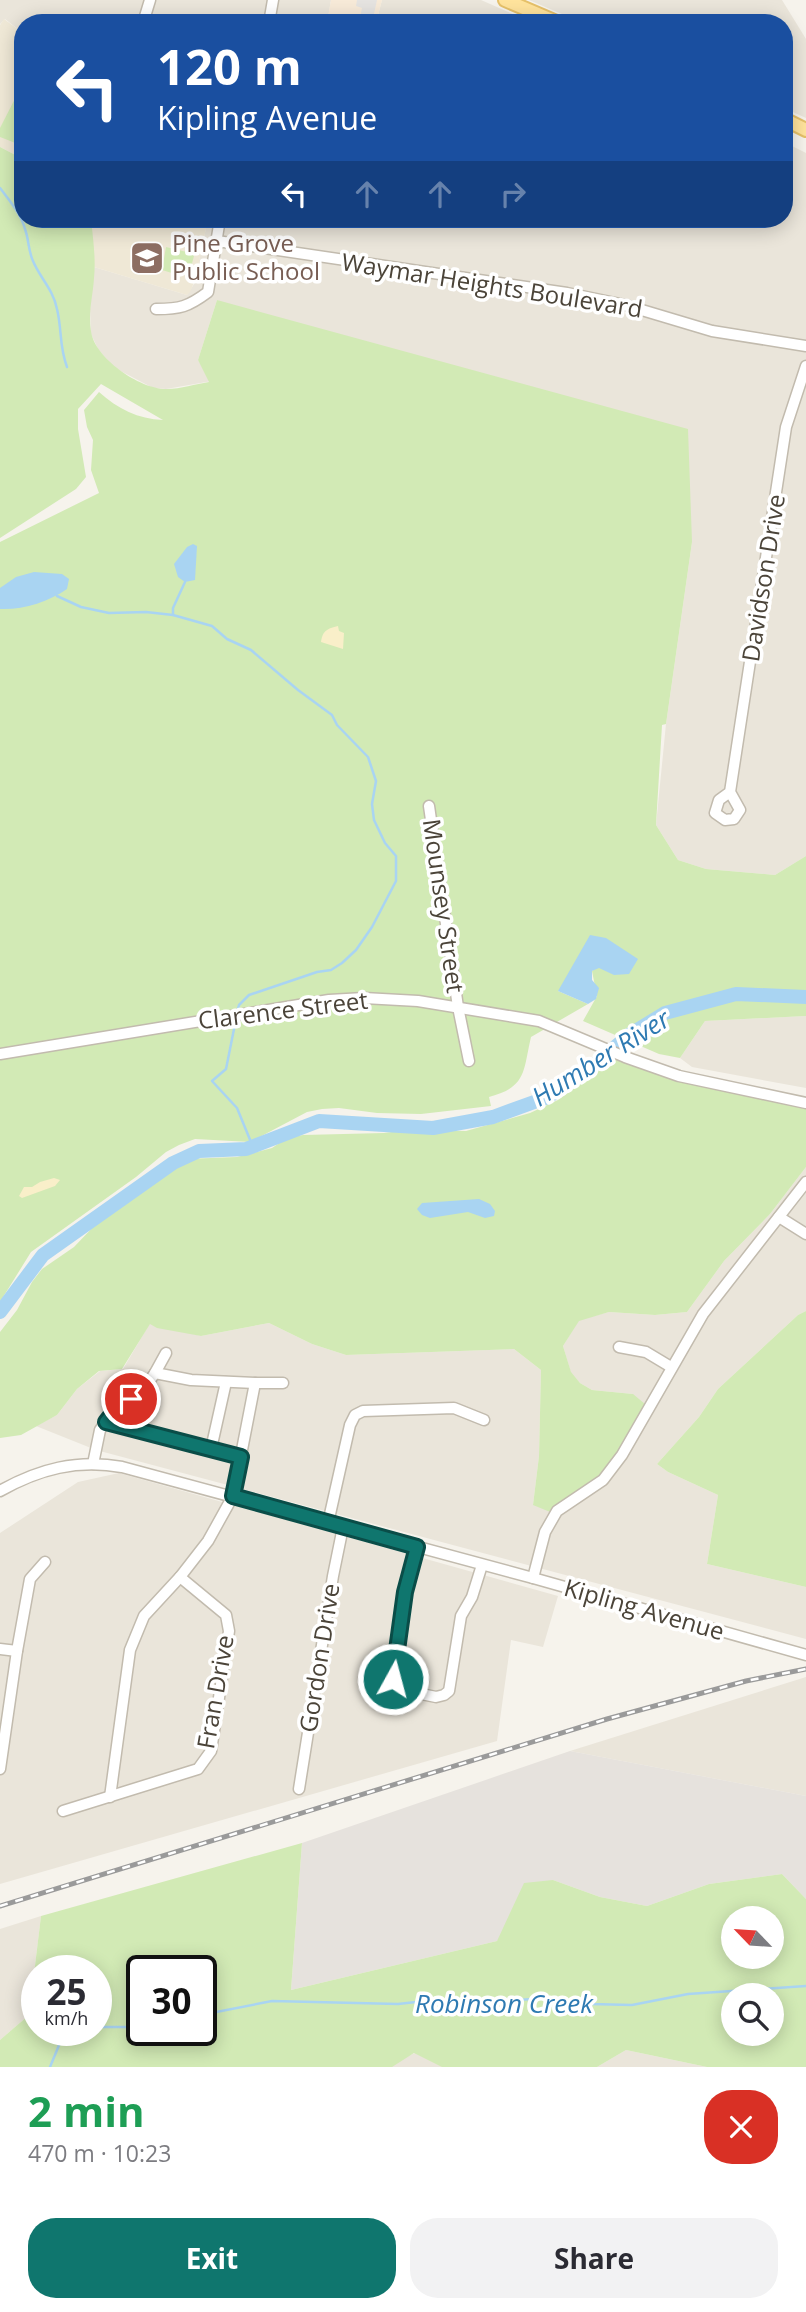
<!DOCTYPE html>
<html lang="en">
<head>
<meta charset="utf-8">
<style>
	:root { --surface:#fff; --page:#f2f2f3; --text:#2b2b33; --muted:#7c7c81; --accent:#0f766e }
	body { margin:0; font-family:"Open Sans",sans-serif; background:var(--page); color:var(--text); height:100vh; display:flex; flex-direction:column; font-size:26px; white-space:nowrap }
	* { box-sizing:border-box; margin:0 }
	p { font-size:23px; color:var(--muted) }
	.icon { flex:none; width:38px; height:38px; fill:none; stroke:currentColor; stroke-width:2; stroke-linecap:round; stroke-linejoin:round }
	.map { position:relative; height:2067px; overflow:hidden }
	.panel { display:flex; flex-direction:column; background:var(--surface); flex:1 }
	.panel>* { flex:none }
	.top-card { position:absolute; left:14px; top:14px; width:779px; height:214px; border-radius:28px; box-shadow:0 4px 18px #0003; background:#1a4fa0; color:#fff; overflow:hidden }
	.needle { width:46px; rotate:295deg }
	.buttons { position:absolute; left:721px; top:1906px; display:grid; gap:14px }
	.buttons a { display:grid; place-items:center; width:63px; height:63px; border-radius:50%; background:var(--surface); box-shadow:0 4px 18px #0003; font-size:35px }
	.speed { position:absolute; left:21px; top:1955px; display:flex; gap:14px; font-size:35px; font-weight:700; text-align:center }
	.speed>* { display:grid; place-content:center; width:91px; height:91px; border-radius:50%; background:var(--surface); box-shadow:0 4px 18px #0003; line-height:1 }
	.speed small { font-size:18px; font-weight:400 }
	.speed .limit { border:4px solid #111; border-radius:10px; background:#fff; color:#111 }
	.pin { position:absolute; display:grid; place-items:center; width:60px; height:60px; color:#fff; margin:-30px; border:4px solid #fff; border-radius:50%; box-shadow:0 2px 7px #0007 }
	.me { position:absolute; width:77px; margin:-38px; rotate:7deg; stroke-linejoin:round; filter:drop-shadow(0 0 5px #0008) }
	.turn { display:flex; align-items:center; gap:24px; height:147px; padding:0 28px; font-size:32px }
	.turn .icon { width:91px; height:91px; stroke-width:2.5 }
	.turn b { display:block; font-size:49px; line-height:60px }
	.lanes { display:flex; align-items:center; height:66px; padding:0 28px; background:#0003; justify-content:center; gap:35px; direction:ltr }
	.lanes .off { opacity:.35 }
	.round { display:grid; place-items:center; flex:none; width:74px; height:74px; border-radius:28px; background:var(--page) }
	.head { display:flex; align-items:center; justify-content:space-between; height:119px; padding:0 28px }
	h1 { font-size:42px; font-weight:700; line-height:52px; color:#1e9e55 }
	.action { display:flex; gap:14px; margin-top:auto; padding:14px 28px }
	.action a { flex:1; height:80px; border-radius:28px; background:var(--accent); color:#fff; font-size:28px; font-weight:700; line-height:80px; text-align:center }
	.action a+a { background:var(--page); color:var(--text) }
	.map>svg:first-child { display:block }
	.residential { fill:#eae5da }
	.commercial { fill:#f7ead8 }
	.industrial { fill:#e6e2dd }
	.education { fill:#efe8d6 }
	.green { fill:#d2eab5; fill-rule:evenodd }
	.sand { fill:#f9efc9 }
	.parking { fill:#e5e3e0 }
	.water { fill:#a9d4f2 }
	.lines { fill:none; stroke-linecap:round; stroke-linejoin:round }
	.stream { stroke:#a9d4f2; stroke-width:2.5 }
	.river { stroke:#a9d4f2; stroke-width:14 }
	.minor-casing { stroke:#c2bbae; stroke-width:13 }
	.major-casing { stroke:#e6c16a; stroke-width:16 }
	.minor { stroke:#fff; stroke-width:10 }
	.major { stroke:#ffe39c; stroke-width:12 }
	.rail-casing { stroke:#9a9a9a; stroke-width:5 }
	.rail { stroke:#fff; stroke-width:2.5; stroke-dasharray:8; stroke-linecap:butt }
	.route-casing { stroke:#0a4d48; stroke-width:18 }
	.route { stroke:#0f766e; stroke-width:12 }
	.labels { text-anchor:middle; stroke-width:7; stroke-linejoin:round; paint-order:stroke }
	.education-label { font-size:24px; fill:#785e54; stroke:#fff; text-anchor:start }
	.street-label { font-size:24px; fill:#4b4439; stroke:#fff }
	.water-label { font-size:26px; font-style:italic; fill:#2e7ab2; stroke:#fff }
</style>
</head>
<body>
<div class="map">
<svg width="806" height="2067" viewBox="0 0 806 2067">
	<rect width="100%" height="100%" fill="#f6f3ec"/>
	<g class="residential">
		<path d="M0,0H331L327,23H23V33L5,19L0,24Z"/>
		<path d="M382,0H481L533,23H376Z"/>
		<path d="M529,0H782L806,39V118L784,108V23H583Z"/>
		<path d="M784,142L806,153V856L775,875L706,869L678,860L656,825L666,724L692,542L217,300L198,360L212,381L166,389L153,388L113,367L98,349L91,334L90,309L94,267L187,295L194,284L208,219H784Z"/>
		<path d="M806,1016V1088L692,1067L680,1058L705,1021Z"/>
		<path d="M806,1167V1311L798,1315L718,1389L699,1417L657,1464L668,1472L718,1495L707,1564L806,1587V1639L96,1450L36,1426L57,1415L77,1389L100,1371L123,1369L150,1323L201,1336L269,1323L312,1344L346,1355L514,1349L541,1370L539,1456L533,1505L633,1394L592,1390L580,1383L571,1373L563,1346L579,1320L609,1312L655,1315L687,1312L724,1261L770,1214Z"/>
		<path d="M119,1473L558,1596L543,1647L511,1640L497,1741L0,1884V1533L78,1482Z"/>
		<path d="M806,1677V1796L570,1751Z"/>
		<path d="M41,1916L29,2015L0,2040V1929Z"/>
		<path d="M431,2046L455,2067H387L399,2060Z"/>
		<path d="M626,2050L707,2067H597Z"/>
	</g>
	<path class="commercial" d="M331,0H382L376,23H327Z"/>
	<path class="industrial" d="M570,1751L806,1796V1899L782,1874L709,1884L647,1906L600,1897L553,1880L497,1941L291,1990L302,1843Z"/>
	<g class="education">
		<path d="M4,19L23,33V159L0,147V25Z"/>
		<path d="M91,219H208L195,280L190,292L187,295L94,267Z"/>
	</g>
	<g class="green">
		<path d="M23,83V146L0,137V128Z"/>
		<path d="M0,147L23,159V219H91C93,238 96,259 94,278C93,296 88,312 91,331C94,358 141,390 167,389C181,389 195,384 209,382L198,360L217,300L688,429L692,542L666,724L662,725L656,825L678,860L706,869L775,875L806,856V1016L705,1021L680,1058L659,1054L583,1021L597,996L592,971L621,951L558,991L588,1004L531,1037C523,1071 527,1087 489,1097L491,1106L421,1114L377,1113L339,1108L322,1109L307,1112L250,1142L195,1139L179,1145L166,1152L136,1177L31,1252L0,1302V542L99,493L91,470L93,440L87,427L84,410L99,392C118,409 138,419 163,420L101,384L78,409V429L86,477L76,489L0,538Z"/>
		<path d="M166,247L191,253L194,256L190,271L178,269L175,274L162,270Z"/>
		<path d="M613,1059L677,1079L806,1109V1167L770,1214L724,1261L687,1312L655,1315L609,1312L579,1321L563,1346L571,1372L580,1383L592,1390L633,1394L651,1409L609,1476L555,1514L533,1505L539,1456L541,1370L514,1349L346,1355L312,1344L269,1323L201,1336L157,1328L150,1324L122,1369L99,1371L77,1389L57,1415L21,1435L0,1438V1332L17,1310L32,1282L42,1269L74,1247L96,1224L185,1159L237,1157L272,1148L287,1138L303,1135L384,1133L407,1130L466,1131L530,1113L558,1100Z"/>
		<path d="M806,1311V1587L707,1564L718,1495L668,1472L657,1464L699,1417L718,1389L798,1315Z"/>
		<path d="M302,1843L291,1990L497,1941L524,1883L553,1880L600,1897L647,1906L709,1884L782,1874L806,1899V2067H707L626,2050L597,2067H442L414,2053L392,2067H0V2040L29,2015L41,1916ZM772,1918V1956H733V1918ZM37,1970H96V2030H37ZM201,1970V2030H142V1970ZM772,1995V2034H733V1995Z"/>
	</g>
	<g class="sand">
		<path d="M338,626L339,631L344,633L343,649L321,642C323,630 327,629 338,626Z"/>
		<path d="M54,1178L60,1180L55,1186L22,1198L19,1196L24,1187H32L40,1182Z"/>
	</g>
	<path class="parking" d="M357,0H377L372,23H359L362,8L356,6Z"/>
	<g class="water">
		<path d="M193,544L197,546L195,580L185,582L178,577L174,564L187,547Z"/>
		<path d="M34,572L62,574L69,579L67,589C48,602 23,610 0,609V588L16,577Z"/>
		<path d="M590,935L606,938L638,959L629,974L614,975L599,968L592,971V980L599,988L596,999L588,1004L558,991Z"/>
		<path d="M479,1199L490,1204L495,1211L494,1216L485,1218L468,1212L430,1218L422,1215L417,1209L422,1203Z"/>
	</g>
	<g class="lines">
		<g class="stream">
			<path d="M0,188C9,200 21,214 25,229C29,240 28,250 33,261C40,278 53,289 57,309C62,329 59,346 67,367"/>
			<path d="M57,596L81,607L109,613L146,612L173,615L212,626L227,639L251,650L298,690L332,715L337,725L368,757L376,781L372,804L374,820L385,843L396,856V881L372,927L356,950L342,963L331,970L317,972L249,995L239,1005L237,1012"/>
			<path d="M173,615V608L185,582"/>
			<path d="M236,1019L226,1069L212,1081L237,1108L253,1147"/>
			<path d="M201,2015L272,2001L398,2004L434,2000L479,2002L551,1998L590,2004L632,2005L688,1994L806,1986"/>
			<path d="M96,2027H142"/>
			<path d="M50,2067L62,2038L67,2033L85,2032L83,2030"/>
		</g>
		<path class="river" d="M0,1312L43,1255L173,1163L199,1151L246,1149L319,1121L433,1128L493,1117L548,1097L593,1066L629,1035L665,1013L736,994L806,997"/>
		<g class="minor-casing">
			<g id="minor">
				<path d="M143,23L150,0"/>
				<path d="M269,23L273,0"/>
				<path d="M217,241L567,293L625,305L712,331L806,346"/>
				<path d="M156,309C180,309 188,307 208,292L220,219"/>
				<path d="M730,792L719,800L715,813L725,820L734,819L740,810L730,792L786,427L806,366"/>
				<path d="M429,806L458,1007L469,1061"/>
				<path d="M0,1054L329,1000L364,998L418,1001L539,1021L625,1057L679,1076L806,1103"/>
				<path d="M779,1217L806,1234"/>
				<path d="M619,1347L646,1352L671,1367"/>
				<path d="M155,1373L166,1353"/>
				<path d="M255,1383H283"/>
				<path d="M106,1422L241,1457"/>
				<path d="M211,1449L226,1382"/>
				<path d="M93,1464L100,1430L111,1414L121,1403L140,1395L155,1373L191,1380L255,1383L233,1496L208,1541L180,1577L144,1616L130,1650L110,1797"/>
				<path d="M0,1491C39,1469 77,1459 122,1467L533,1578L806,1655"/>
				<path d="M328,1523L350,1425L355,1415L363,1411L454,1408L484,1420"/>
				<path d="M417,1547L405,1592L393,1673L395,1683L402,1690L436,1697L444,1695L449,1691L461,1616L472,1597L482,1565"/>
				<path d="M533,1578L545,1532L557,1511L603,1480L622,1455L703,1314L806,1182"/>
				<path d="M0,1649L17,1651"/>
				<path d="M0,1769L17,1651L30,1579L45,1562"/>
				<path d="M299,1789L333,1576L343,1527"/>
				<path d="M63,1811L198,1769L211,1751L229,1631L226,1615L180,1577"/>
			</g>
		</g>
		<g class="major-casing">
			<g id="major">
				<path d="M505,0L559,23"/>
				<path d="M784,119L806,130"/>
			</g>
		</g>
		<use href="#minor" class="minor"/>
		<use href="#major" class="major"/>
		<g class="rail-casing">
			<path id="rail" d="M0,1906L607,1719L746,1681L806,1669"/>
		</g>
		<use href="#rail" class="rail"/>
	</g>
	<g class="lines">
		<g class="route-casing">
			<path id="route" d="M131,1399L121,1403L106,1422L241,1457L233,1496L417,1547L405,1592L393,1679"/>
		</g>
		<use href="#route" class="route"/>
	</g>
	<defs>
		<g id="school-square" transform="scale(1.75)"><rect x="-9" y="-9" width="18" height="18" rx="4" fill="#8d6e63" stroke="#fff"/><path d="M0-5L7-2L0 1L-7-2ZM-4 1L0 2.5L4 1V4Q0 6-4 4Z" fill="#fff"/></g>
	</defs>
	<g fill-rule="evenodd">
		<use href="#school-square" x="147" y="258"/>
	</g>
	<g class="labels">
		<g class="education-label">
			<text x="172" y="252">Pine Grove<tspan x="172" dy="28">Public School</tspan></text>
		</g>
		<g class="street-label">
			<text transform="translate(492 286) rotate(9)" y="8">Waymar Heights Boulevard</text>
			<text transform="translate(764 578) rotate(-81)" y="8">Davidson Drive</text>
			<text transform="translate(443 906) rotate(82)" y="8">Mounsey Street</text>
			<text transform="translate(283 1011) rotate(-7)" y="8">Clarence Street</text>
			<text transform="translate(644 1610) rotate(16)" y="8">Kipling Avenue</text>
			<text transform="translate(320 1658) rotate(-81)" y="8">Gordon Drive</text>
			<text transform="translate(216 1692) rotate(-80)" y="8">Fran Drive</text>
		</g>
		<g class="water-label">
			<text transform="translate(601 1058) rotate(-32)" y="9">Humber River</text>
			<text x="504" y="2013">Robinson Creek</text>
		</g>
	</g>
</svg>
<div class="buttons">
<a><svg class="needle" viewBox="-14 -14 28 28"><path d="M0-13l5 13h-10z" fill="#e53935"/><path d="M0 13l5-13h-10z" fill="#7c7c81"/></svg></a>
<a><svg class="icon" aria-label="search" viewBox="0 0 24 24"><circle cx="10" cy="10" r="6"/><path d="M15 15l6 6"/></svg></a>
</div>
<div class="speed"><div>25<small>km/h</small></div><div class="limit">30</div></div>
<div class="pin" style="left:131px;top:1399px;background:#d93025"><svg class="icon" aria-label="arrive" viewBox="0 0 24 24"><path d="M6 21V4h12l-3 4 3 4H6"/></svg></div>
<svg class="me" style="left:393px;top:1679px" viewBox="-20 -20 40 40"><circle r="17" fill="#0f766e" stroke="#fff" stroke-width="3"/><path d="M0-11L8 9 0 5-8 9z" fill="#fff"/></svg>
<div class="top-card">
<div class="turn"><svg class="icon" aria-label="left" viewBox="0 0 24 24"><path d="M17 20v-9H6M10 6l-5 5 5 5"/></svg><div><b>120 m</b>Kipling Avenue</div></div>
<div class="lanes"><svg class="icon" aria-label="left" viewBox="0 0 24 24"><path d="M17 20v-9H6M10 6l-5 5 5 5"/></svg><svg class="icon off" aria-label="ahead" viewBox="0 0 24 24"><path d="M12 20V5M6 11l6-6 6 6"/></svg><svg class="icon off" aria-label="ahead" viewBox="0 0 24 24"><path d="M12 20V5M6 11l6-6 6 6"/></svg><svg class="icon off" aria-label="right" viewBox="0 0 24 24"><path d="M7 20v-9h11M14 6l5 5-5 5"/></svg></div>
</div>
</div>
<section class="panel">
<div class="head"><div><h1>2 min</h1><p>470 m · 10:23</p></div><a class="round" style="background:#d93025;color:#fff"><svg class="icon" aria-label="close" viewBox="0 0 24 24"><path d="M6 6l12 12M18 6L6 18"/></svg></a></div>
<div class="action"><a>Exit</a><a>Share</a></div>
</section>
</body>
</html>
